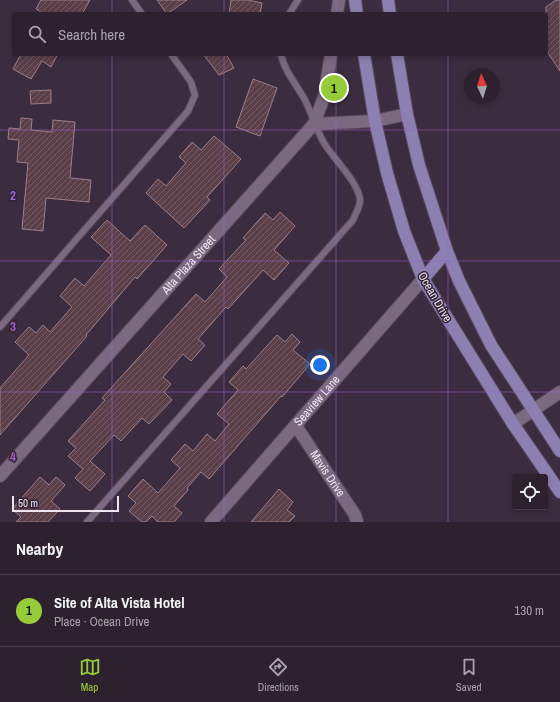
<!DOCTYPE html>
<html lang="en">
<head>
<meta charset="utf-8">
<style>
	body { margin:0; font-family:"Archivo Narrow",sans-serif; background:#392e3b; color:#f1f3f6 }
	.controls { position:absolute; right:12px; bottom:12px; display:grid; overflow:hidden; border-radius:4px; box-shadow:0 2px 6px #0003 }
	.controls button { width:36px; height:36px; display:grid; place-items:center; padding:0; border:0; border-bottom:1px solid #483e4b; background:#2d212f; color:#f1f3f6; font:20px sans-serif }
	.compass { position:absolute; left:464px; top:68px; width:36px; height:36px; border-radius:50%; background:#2d212f; box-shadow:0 2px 6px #0003; rotate:356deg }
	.scale { position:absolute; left:12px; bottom:10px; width:107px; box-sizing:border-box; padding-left:4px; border:2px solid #efe5f1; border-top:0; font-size:11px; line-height:14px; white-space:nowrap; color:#efe5f1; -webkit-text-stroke:3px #322234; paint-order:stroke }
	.you { position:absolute; left:320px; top:365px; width:14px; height:14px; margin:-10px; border:3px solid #fff; border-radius:50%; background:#1a73e8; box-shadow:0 0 0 6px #1a73e833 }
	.badge { display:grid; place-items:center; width:26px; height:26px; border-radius:50%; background:#96cc39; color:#111; font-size:13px; font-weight:700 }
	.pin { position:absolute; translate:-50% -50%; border:2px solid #fff; box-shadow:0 1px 4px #0006 }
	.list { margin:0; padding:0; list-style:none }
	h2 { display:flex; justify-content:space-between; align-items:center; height:52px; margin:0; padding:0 16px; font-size:17px }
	h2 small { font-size:13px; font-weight:400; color:#a7a3aa }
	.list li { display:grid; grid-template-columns:26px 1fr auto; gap:12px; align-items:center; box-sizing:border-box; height:72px; padding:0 16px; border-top:1px solid #483e4b }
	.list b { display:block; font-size:15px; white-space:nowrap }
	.list p { margin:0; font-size:13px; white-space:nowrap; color:#a7a3aa }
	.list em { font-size:13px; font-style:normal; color:#a7a3aa }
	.icon { flex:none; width:22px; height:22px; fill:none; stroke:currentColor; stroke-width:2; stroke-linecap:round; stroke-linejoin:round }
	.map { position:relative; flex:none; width:560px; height:522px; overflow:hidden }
	.search { position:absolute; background:#2d212f; box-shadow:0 2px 6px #0003; left:12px; right:12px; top:12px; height:44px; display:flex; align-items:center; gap:10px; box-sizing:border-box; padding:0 14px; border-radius:4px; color:#a7a3aa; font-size:15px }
	.sheet { height:124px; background:#2d212f }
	nav { display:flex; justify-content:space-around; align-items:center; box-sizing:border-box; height:56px; border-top:1px solid #483e4b; background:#2d212f; font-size:11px; color:#a7a3aa }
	nav a { display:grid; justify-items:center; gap:2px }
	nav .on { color:#96cc39 }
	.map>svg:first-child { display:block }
	.building { fill:url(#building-hatch); stroke:#9c7e89 }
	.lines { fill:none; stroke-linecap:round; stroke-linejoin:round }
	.lane-casing { stroke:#584a5a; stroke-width:8 }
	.street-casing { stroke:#584a5a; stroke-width:14 }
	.primary-casing { stroke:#584a5a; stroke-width:14 }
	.lane { stroke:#7b697f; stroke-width:6 }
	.street { stroke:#7b697f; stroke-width:12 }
	.primary { stroke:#8b80b1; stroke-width:12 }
	.grid { fill:none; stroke:#9e64ce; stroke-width:1; stroke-opacity:0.55 }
	.labels { text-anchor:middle; stroke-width:3; stroke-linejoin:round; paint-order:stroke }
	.street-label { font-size:12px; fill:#efe5f1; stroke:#322234 }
	.grid-label { font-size:13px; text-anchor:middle; font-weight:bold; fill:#9e64ce; stroke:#322234; stroke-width:3; stroke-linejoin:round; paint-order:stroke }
</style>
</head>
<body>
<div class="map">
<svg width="560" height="522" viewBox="0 0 560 522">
	<defs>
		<pattern id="building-hatch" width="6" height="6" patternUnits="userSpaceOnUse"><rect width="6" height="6" fill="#5a3f49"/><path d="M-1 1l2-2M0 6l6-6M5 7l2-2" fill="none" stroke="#725b64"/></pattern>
	</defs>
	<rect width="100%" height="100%" fill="#3c2c3f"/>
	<path class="building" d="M41,0H90L82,14H44L36,9Z
		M157,0H187L167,14Z
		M231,0H248L262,3L260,14H229Z
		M556,0H560V71L546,50V7Z
		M21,54H58L51,67L42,61L31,79L13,69Z
		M203,54H226L234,68L219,75Z
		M253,79L277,88L260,136L236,127Z
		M51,90V103L31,104L30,91Z
		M21,118L32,119L31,130L52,132L53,120L75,122L70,178L91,180L89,202L46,198L43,231L22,229L28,163L17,162L19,140L8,139L9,128L20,129Z
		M214,136L241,159L207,197L210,200L184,228L146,193L158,179L166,186L186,163L179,157L192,142L201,150Z
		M280,212L295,226L274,250L289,263L274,280L263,270L228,309L226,307L198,339L205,345L191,361L183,354L163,377L171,384L164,392L172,400L149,424L142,418L121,441L114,435L90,461L105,474L90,491L75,478L83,469L68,456L76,448L68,441L105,400L102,398L196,294L205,302L227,277L219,269L246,240L243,238L265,213L273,220Z
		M107,220L130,241L145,225L167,245L137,279L135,277L86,335L87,336L0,435V388L29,355L15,342L29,327L36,333L43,325L50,332L72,307L60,296L75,278L84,286L111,255L91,237Z
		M292,334L300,342L293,350L310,364L282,397L281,396L209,479L201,472L187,488L188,490L174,506L182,513L174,522H158L152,516L146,522H142L129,511L136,503L128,496L143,479L158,493L180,468L171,460L185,444L193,451L207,434L215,441L229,424L217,414L238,390L229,382L243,366L246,369L277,335L285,342Z
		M40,477L49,485L56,477L65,485L51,501L60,509L48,522H16L21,517L12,509Z
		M279,489L293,502L287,510L295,516L289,522H251Z"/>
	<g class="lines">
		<defs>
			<path id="lane" d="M132,0L142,14
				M289,14L298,0
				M0,327L188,111L195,95L191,82L171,54
				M87,522L353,220C355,214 361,206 360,199C358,182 333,158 324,143C316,129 312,114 305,100C297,85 284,71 281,54"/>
			<g id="street">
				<path d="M337,14L339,0"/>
				<path d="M314,124L324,97L331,54"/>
				<path d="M513,424L560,392"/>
				<path id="s1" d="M296,426L355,515L357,522"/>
				<path id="s2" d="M0,476L314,124L375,121L407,114"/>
				<path id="s3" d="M211,522L423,279"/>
			</g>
			<path id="primary" d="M355,0L357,14
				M388,0L390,14
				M364,54L375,121L387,173L404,231L423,279L513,424L560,492
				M397,54L407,114L419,165L447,251L459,281L491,345L560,451
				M423,279L447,251"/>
		</defs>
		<use href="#lane" class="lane-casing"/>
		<use href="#street" class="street-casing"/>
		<use href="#primary" class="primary-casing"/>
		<use href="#lane" class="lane"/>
		<use href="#street" class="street"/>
		<use href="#primary" class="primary"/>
	</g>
	<path class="grid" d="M112,0V14M224,0V14M336,0V14M448,0V14M112,54V522M224,54V522M336,54V522M448,54V522M0,130H560M0,261H560M0,392H560"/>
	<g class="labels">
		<g class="street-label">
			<text dy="4" stroke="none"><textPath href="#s2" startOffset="283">Alta Plaza Street</textPath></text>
			<text transform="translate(435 297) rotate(60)" y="4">Ocean Drive</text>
			<text dy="4" stroke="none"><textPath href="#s3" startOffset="161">Seaview Lane</textPath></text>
			<text dy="4" stroke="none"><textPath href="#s1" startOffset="57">Mavis Drive</textPath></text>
		</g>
	</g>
	<g class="grid-label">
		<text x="13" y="200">2</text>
		<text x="13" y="331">3</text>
		<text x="13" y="461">4</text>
	</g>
</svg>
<div class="controls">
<button><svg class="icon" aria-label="locate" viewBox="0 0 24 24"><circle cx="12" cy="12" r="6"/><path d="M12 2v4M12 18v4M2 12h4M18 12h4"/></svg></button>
</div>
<svg class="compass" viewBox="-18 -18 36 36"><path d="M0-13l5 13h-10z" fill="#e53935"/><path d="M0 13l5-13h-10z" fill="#a7a3aa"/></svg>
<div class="scale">50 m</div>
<div class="you"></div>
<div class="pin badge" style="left:334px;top:88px">1</div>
<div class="search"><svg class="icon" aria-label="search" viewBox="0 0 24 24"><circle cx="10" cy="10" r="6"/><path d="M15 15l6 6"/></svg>Search here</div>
</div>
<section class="sheet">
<h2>Nearby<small></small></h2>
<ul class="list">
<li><span class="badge">1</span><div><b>Site of Alta Vista Hotel</b><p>Place · Ocean Drive</p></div><em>130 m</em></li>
</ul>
</section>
<nav>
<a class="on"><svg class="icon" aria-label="map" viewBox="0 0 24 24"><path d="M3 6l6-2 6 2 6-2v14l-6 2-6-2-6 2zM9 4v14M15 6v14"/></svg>Map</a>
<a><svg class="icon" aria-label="directions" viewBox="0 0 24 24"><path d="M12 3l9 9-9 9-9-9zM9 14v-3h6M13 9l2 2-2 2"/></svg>Directions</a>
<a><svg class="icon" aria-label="saved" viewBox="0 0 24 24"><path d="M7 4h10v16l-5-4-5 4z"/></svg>Saved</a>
</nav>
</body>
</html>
